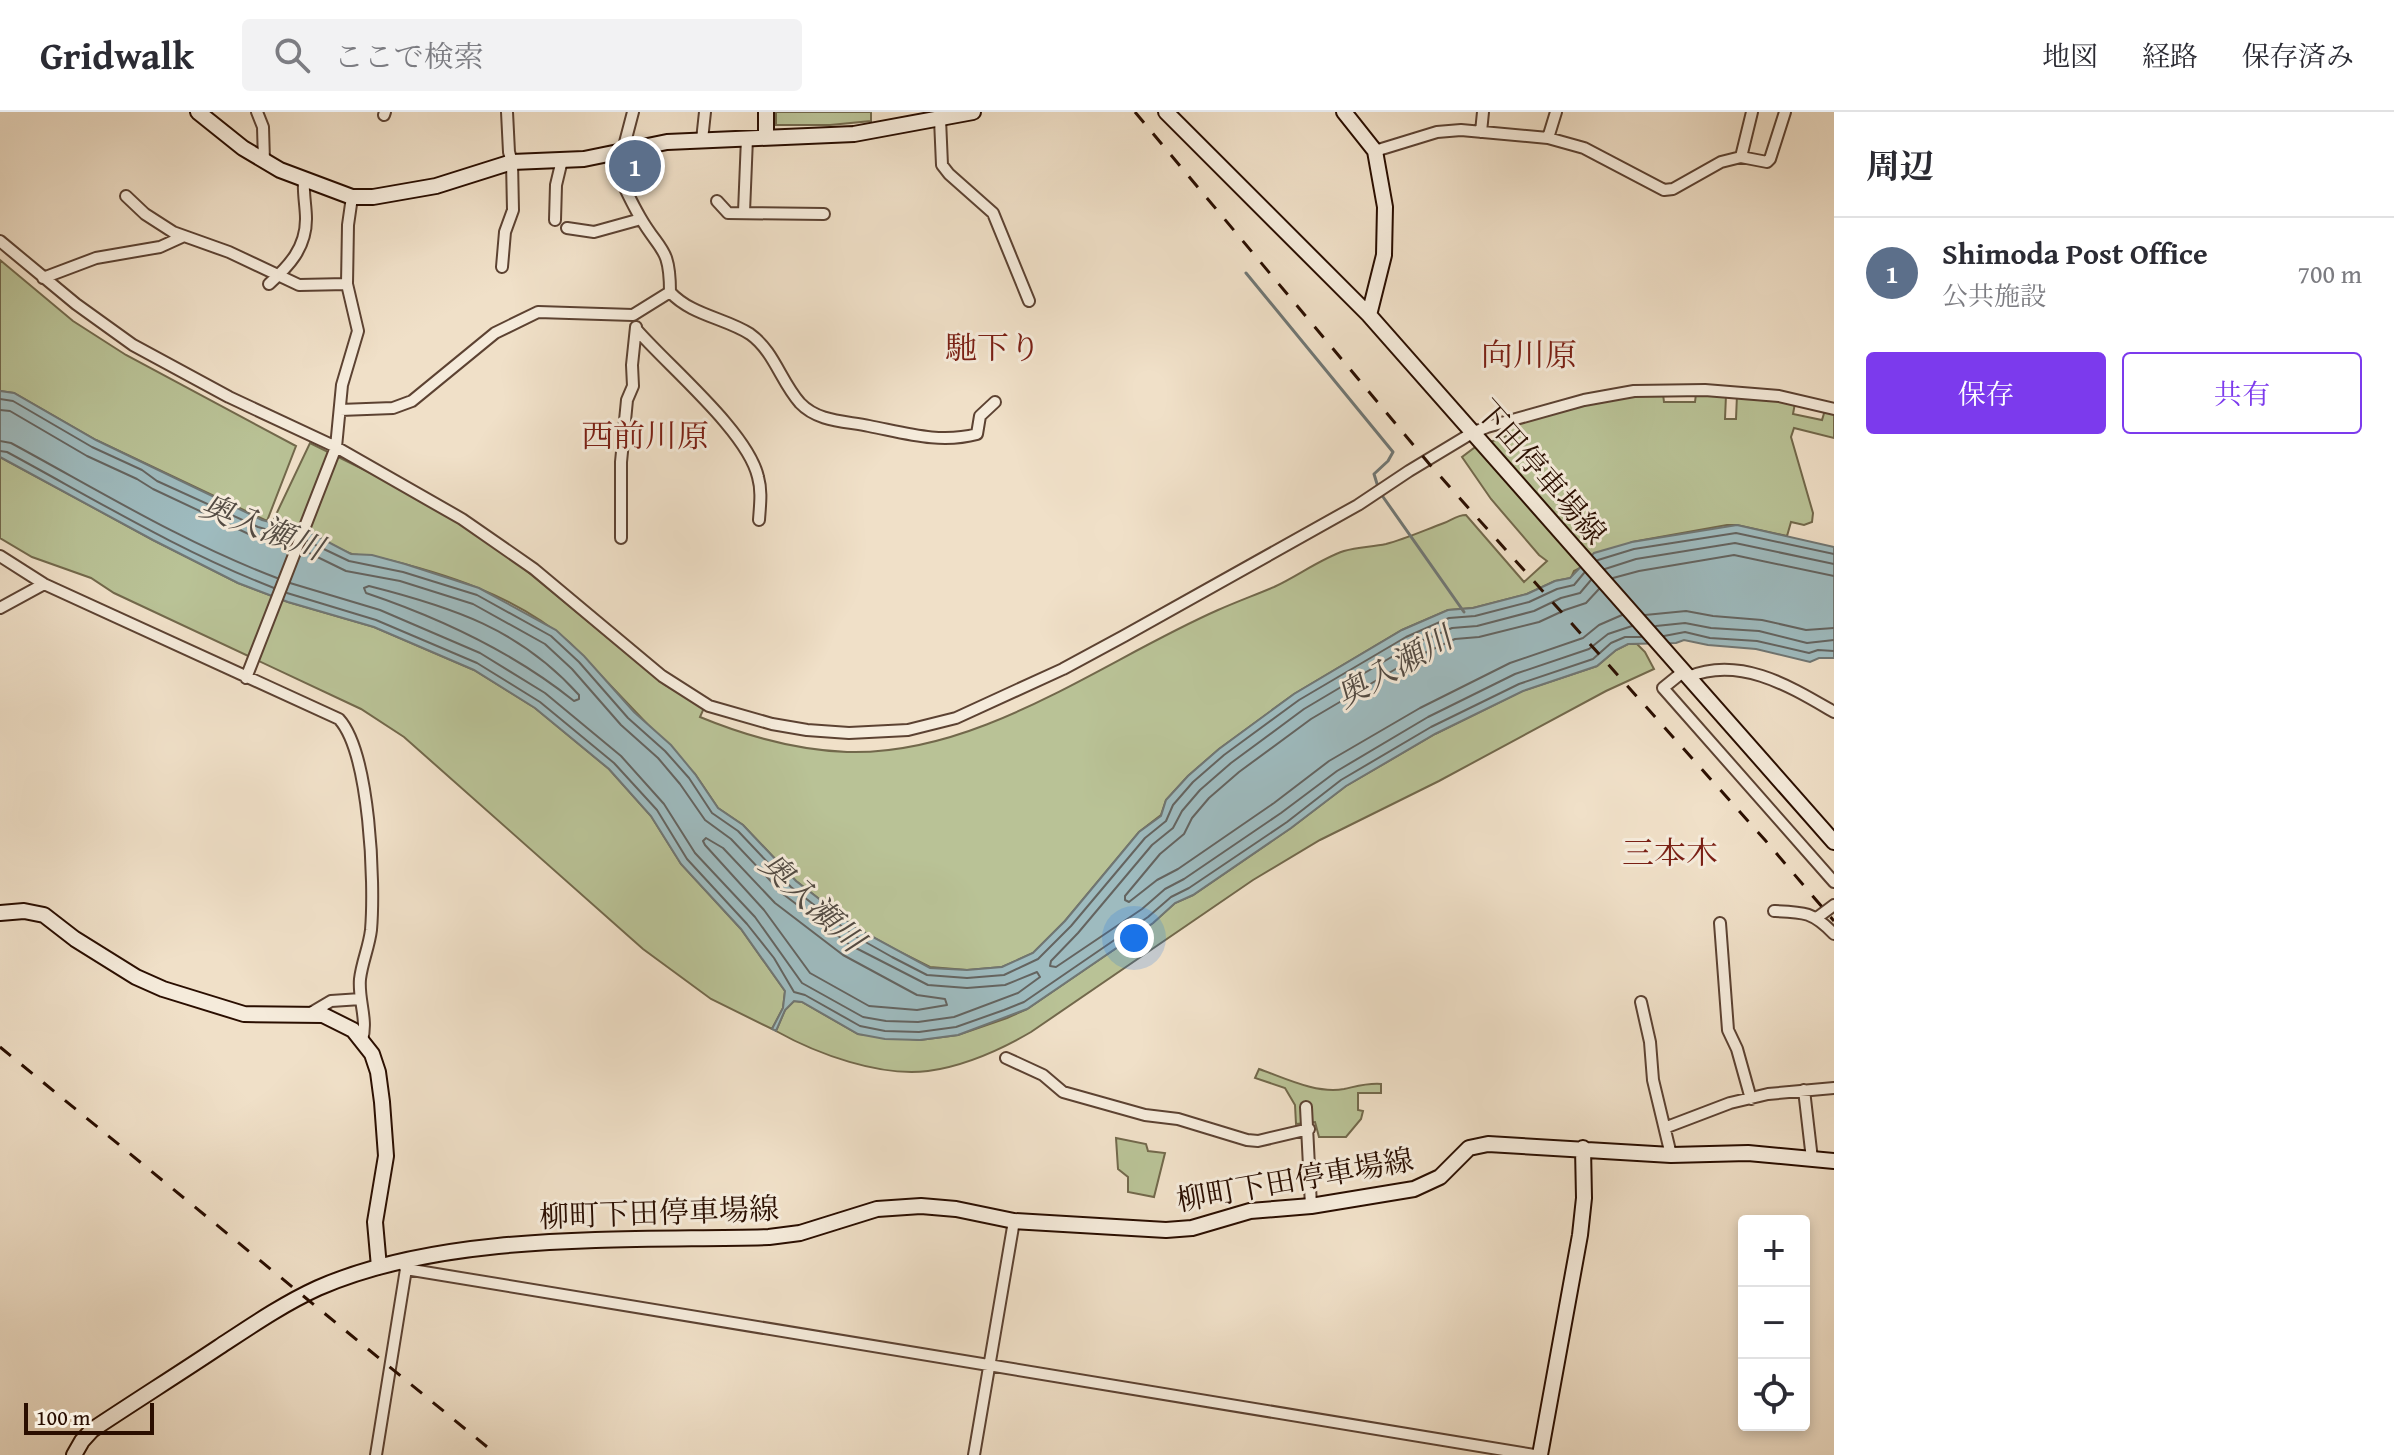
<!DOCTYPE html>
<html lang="ja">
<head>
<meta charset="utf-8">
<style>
	body { margin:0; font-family:"Gentium Book Plus","Noto Serif JP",serif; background:#f2f2f3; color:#2b2b33 }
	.controls { position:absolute; right:24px; bottom:24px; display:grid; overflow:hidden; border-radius:8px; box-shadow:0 4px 12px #0003 }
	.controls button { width:72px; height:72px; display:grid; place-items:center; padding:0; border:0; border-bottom:2px solid #e1e1e2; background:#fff; color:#2b2b33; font:40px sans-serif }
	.scale { position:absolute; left:24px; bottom:20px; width:130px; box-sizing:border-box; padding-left:8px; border:4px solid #2a0e00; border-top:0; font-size:22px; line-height:28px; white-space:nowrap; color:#2a0e00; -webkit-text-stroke:6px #f5ebdb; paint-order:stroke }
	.you { position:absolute; left:1134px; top:826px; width:28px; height:28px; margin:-20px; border:6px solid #fff; border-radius:50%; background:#1a73e8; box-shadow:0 0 0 12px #1a73e833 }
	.badge { display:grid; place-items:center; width:52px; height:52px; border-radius:50%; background:#7c3aed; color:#fff; font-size:26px; font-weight:700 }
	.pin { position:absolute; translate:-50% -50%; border:4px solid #fff; box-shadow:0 2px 8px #0006 }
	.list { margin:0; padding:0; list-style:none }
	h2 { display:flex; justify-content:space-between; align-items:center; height:104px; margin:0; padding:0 32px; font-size:34px }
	h2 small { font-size:26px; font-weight:400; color:#7c7c81 }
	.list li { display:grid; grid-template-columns:52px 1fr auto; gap:24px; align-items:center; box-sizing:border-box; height:112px; padding:0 32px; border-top:2px solid #e1e1e2 }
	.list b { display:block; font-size:30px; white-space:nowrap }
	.list p { margin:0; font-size:26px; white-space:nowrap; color:#7c7c81 }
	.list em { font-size:26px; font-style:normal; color:#7c7c81 }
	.actions { display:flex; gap:16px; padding:24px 32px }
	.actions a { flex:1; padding:18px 0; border:2px solid #7c3aed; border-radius:8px; text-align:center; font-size:28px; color:#7c3aed }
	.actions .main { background:#7c3aed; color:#fff }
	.icon { flex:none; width:44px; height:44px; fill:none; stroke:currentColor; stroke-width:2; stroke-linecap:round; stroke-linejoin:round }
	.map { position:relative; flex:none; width:1834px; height:1343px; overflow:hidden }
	header { display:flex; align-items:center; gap:48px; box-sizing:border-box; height:112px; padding:0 40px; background:#fff; border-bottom:2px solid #e1e1e2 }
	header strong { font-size:38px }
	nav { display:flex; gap:44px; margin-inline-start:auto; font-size:28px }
	.search { width:560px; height:72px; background:#f2f2f3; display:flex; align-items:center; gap:20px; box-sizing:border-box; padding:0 28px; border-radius:8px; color:#7c7c81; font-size:30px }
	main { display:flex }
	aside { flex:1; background:#fff }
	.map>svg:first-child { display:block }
	.green { fill:#b9c296; stroke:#72684b; stroke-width:2 }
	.water { fill:#9ebbbf; stroke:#707673; stroke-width:2 }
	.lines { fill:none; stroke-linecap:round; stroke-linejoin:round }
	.shore { stroke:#646460; stroke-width:2 }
	.stream { stroke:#707673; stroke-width:3 }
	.street-casing { stroke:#5c4232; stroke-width:14 }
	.secondary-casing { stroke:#2a0e00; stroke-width:18 }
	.street { stroke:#f5ebdb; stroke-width:10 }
	.secondary { stroke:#f5ebdb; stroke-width:14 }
	.rail { stroke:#2a0e00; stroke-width:3; stroke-dasharray:14 14; stroke-linecap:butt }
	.labels { text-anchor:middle; stroke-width:6; stroke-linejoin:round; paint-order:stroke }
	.street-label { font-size:30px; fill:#2a0e00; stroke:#f5ebdb }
	.neighbourhood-label { font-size:32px; fill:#7a1f14; stroke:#f5ebdb }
	.water-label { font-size:32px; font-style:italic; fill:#534b43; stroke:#f5ebdb }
</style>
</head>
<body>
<header>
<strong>Gridwalk</strong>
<div class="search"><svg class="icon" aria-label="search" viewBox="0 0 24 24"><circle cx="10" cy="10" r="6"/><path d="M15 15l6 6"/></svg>ここで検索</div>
<nav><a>地図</a><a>経路</a><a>保存済み</a></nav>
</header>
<main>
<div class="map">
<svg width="1834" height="1343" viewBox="0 0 1834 1343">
	<rect width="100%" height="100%" fill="#f0e0c8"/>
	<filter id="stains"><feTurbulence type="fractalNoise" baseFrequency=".0025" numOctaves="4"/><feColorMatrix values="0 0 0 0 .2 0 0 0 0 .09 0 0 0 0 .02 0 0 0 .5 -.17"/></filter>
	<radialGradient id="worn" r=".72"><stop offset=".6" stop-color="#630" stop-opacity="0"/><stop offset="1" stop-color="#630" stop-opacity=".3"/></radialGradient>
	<path class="green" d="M776,0H871V9L830,13H776Z
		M0,148L73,209L126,243L296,334L267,409L96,328L14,281L0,279Z
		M1663,282L1664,290H1695L1696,282L1726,283L1725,307H1736L1737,283L1795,291L1793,302L1822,308L1825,298L1834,301V326L1794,316L1791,325L1813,401L1812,410L1804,413L1791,410L1787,424L1737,413H1727L1632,430L1574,459L1571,466L1555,469L1527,482L1473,496L1448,498L1402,518L1294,582L1219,637L1188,664L1166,688L1161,703L1139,720L1065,809L1033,841L1002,855L967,858L930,855L896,838L858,817L796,769L743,713L718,696L695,662L570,531C517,484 445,461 376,445C368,443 360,444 352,442C339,438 326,428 313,423C301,417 286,415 272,411L310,331L397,374L457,410L517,451L665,573L704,596L700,605C746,624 797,638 847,640C980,644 1102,549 1218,498C1236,490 1255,483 1274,475C1298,464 1320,447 1344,439C1358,435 1372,435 1386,432C1405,427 1425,418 1444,411C1452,408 1457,403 1466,403L1524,470L1547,449L1539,443L1491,387L1462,345L1474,336L1509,323L1508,313C1560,298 1609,285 1663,282Z
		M0,345L153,428L238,471L288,490L374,515L474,558L535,596L609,657L651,704L681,752L741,817L785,879L783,896L772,917L711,887L643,837L404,625L361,597L114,481L91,466L32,445L0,426Z
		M1628,532H1637L1645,540L1654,557L1606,579L1439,669L1320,728L1253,768L1031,920C1000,938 964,954 928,959C880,965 817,942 776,919L785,898L794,889L802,890L858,922L920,928L958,923L1007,906L1027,897L1153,811L1175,791L1193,783L1291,716L1346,674L1435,622L1522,579L1597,554L1616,538Z
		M1259,957C1285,966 1316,982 1344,977C1358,974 1367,971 1381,972V981H1358V998L1363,999L1361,1007L1346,1025H1319L1315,1010L1296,1012L1295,993L1285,976L1255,966Z
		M1116,1026L1146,1032L1148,1039L1165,1041L1154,1085L1128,1080V1065L1118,1057Z"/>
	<path class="water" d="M0,279L14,281L96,328L262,408L311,421L351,442L372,443L405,452L479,476L556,518L584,544L634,600L671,633L695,662L718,696L743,713L796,769L858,817L930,856L967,858L1002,855L1033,841L1065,809L1139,720L1161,704L1166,688L1188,664L1219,637L1294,582L1402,518L1448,498L1473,496L1527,482L1555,469L1570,466L1594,441L1632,430L1737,413L1834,435V546H1819L1810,550L1756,537L1708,533L1684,528L1676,531L1628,532L1616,538L1597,554L1523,579L1435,622L1346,674L1291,716L1193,783L1175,791L1153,811L1027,897L958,923L920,928L885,927L858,922L802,890L794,889L785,898L776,919L772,917L783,896L785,879L741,817L681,752L651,704L609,657L535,596L474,558L374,515L288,490L238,471L153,428L0,345Z"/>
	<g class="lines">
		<path class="shore" d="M0,287L13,289L92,335L142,358L157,369L258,415L293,425
			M0,298L10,299L87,344L137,367L153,377L255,425L290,434
			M0,329L11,331C98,378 184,431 277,466
			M0,339L7,340C94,387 181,440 274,476
			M307,429L349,449L403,460L477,483L551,524L579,550L628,606L665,639L689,666L712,701L738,719L791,775L853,823L892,845L927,863L967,866L1004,863L1038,847L1071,814L1145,726L1166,709L1173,693L1193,670L1224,643L1299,588L1406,525L1449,506L1475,504L1529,490L1557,477L1574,473L1584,461
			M1598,448L1634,437L1736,421L1834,442
			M1605,457L1636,447L1735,431L1834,452
			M1613,466L1639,459L1734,443L1834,464
			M1591,468L1580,481L1561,486L1534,499L1477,514L1452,516L1410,534L1304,597L1231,651L1200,678L1182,699L1173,716L1152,733L1078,821L1051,849L1050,854L1056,855L1142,797L1165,777L1184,767L1281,701L1337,659L1428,605L1515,562L1589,537L1608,522L1632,514
			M290,471L380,498L480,541L545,581L621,644L664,692L695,741L755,805L802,871L863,905L886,909L918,910L954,905L1018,881L1040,865L1037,860L1005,873L967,876L928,873L850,833L783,782L731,727L705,708L680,672L658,646L621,613L572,557L545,532L473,492L400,469L346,459L303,438
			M369,474C452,495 520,517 579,583V587L574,589C513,540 440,506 366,481L364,476Z
			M1599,477L1586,491L1565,498L1539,510L1479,525L1455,527L1416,545L1311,607L1239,660L1209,686L1192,706L1184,722L1160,742L1125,784V788L1129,790L1157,768L1178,757L1274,691L1329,649L1420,596L1510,551L1583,526L1599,513L1622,503
			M287,481L376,508L477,551L540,590L614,651L657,698L687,747L747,812L774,846L794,880L805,883L860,914L885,919L919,920L956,915L1004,898L1024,890L1148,805L1171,785L1189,776L1287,710L1341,668L1431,615L1519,572L1593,547L1611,531L1625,525H1641
			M1645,503L1686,499L1713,504L1762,508L1806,518L1834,516
			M1656,514L1685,511L1711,516L1759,519L1807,531L1834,528
			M1664,524L1685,520L1710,526L1757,529L1809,541L1818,538L1834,539
			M706,726L723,736L775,791L843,843L917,883L945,887L947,893L917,898L869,894L810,861L764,798L705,733L703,729Z"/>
		<path class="stream" d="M1246,161L1393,340L1388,349L1374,362L1378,375
			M1381,382L1464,500"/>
		<defs>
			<path id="street" d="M257,0L263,15L264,49
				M384,3L385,0
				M940,7L942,53L949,62L993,101L1029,189
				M1481,20L1483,0
				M1548,26L1556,0
				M702,28L705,0
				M623,38L633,0
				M1375,39L1437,20L1461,18L1548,26L1584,36L1664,78L1673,77L1721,50L1741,45L1752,0
				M608,41C619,62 628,85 640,105C660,140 670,134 670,180C691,203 725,206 750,222C774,239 781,270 800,291C818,310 845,309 869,314C905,321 940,332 977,322L980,304L995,290
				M1741,45L1767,50L1770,47L1785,0
				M126,84L145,102L173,120L229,140L299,173L347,172
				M717,89L728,101L824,102
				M744,100L747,26
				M555,108L556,73L562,48
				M567,116L594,120L641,107
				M0,129L76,192L133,233L229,285L336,335L462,407L534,457L662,564L709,594L772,612L807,618L849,621L908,618L956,606L1063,557L1124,524L1358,393L1409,359L1472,321L1487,315L1584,288L1634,279L1705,278L1779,284L1834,297
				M502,155L505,120L513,98L512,50L509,40L507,0
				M43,166L96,146L160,135L182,125
				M269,172C289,154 306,136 306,107C306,94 303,82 304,68
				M636,217C668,254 748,320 758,365C762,379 760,393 759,408
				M340,298L393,296L412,289L495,221L538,200L633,203L670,180
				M621,426V350L627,288L633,274L632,253L636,215
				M0,444L44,472L339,607C370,641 375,771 371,818C369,835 362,850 360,867C358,888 368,907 362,928
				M0,496L44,472
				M1684,559L1663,576L1834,770
				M1688,565C1740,543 1791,575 1834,600
				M246,566L336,335L342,273L358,219L347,172L348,113L352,85
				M1774,799C1804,800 1813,800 1834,822
				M1818,805L1834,793
				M1720,811L1728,918L1737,937L1751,987
				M1641,890L1650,930L1653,968L1671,1043
				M309,902L331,889L361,887
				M1006,946L1043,963L1063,980L1145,1003L1178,1007L1247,1028L1258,1029L1309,1017
				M1804,978L1812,1047
				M1306,995L1311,1094
				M1667,1015L1730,991L1768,982L1834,976
				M402,1150L406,1157L1534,1343
				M376,1343L406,1157
				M974,1343L1014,1109"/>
			<path id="secondary" d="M198,0L243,36L280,58L352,85H373L436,74L512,50L584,47L667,30L854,22L973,0
				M1166,0L1369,203L1834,730
				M1344,0L1375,39L1385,95L1384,143L1369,203
				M766,25V0
				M0,801L24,799L44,803L75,827L136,865L163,877L244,902L323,903L353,918L372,942L378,960L382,990L386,1044L375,1110L379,1155
				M74,1343L82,1329L92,1318C134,1290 177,1263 219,1235C251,1214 283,1192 318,1176C448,1119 628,1129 769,1125L800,1121L877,1097L921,1094L956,1097L1014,1109L1166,1118L1192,1116L1250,1099L1311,1094L1414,1077L1440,1065L1469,1036L1488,1032L1671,1043L1748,1041L1834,1049
				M1540,1343L1580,1123L1584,1086L1583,1036"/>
		</defs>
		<use href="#street" class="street-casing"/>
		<use href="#secondary" class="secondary-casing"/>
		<use href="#street" class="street"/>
		<use href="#secondary" class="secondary"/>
		<path class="rail" d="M1135,0L1431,354L1765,728L1834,809
			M0,935L497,1343"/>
	</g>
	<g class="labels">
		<g class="street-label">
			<text transform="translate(1541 360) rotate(49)" y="10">下田停車場線</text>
			<text transform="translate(1295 1068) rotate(-10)" y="10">柳町下田停車場線</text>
			<text transform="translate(659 1101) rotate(-2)" y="10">柳町下田停車場線</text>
		</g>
		<g class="neighbourhood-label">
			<text x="993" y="247">馳下り</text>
			<text x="1529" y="254">向川原</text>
			<text x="645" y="335">西前川原</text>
			<text x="1670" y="752">三本木</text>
		</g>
		<g class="water-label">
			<text transform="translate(262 415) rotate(21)" y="11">奥入瀬川</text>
			<text transform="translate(1394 555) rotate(-30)" y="11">奥入瀬川</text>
			<text transform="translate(812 790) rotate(43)" y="11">奥入瀬川</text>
		</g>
	</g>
	<rect width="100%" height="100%" filter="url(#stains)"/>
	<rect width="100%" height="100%" fill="url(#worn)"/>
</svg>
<div class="controls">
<button>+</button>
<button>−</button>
<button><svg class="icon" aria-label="locate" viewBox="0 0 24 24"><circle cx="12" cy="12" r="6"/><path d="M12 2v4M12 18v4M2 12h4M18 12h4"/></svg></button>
</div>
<div class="scale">100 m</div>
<div class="you"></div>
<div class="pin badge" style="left:635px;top:54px;background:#5c6f8a">1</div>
</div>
<aside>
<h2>周辺<small></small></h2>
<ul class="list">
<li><span class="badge" style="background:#5c6f8a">1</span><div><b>Shimoda Post Office</b><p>公共施設</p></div><em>700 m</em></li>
</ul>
<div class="actions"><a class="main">保存</a><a>共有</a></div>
</aside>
</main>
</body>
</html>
